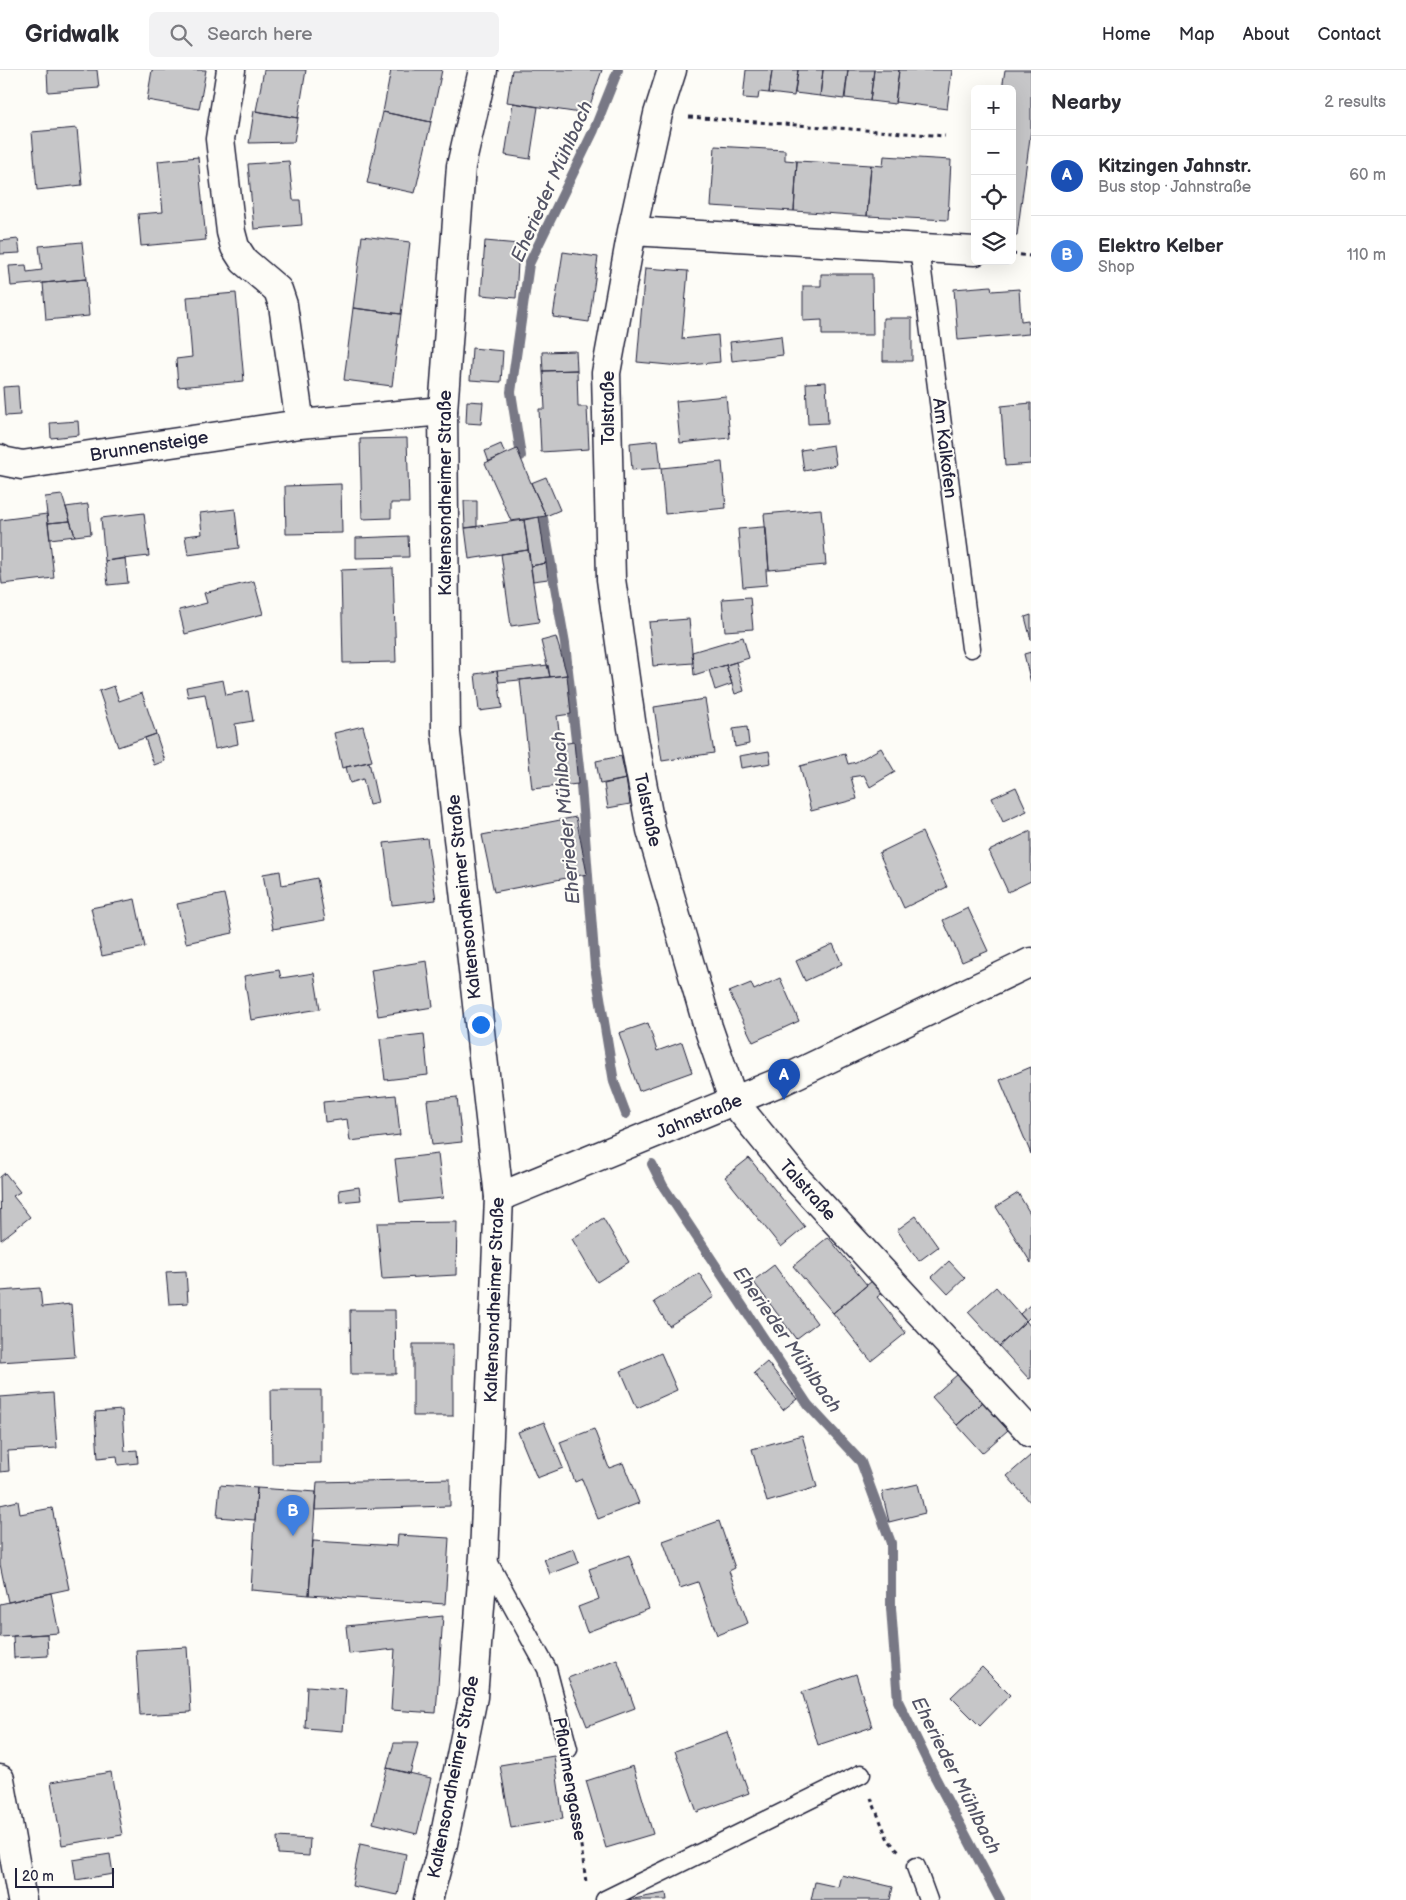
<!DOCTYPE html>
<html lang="en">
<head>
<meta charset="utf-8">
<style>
	body { margin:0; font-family:"Balsamiq Sans",sans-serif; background:#f2f2f3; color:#2b2b33 }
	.controls { position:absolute; right:15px; top:15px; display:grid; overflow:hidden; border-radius:8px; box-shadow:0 5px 20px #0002 }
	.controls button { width:45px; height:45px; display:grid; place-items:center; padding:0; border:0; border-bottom:1px solid #e1e1e2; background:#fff; color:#2b2b33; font:25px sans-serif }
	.scale { position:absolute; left:15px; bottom:12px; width:99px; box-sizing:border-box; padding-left:5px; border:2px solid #22223b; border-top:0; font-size:14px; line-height:18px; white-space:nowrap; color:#22223b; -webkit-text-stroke:4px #fdfcf7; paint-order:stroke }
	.you { position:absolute; left:480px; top:954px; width:18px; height:18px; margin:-12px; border:4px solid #fff; border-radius:50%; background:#1a73e8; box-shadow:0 0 0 8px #1a73e833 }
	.badge { display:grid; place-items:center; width:32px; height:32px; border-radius:50%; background:#1a73e8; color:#fff; font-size:16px; font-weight:700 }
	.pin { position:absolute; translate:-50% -41px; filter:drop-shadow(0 1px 2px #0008) }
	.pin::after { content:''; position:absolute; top:26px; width:18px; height:15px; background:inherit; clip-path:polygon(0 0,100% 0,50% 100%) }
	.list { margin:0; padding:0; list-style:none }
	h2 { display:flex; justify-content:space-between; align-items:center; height:65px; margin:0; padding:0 20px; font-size:21px }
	h2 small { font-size:16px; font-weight:400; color:#7c7c81 }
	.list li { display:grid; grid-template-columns:32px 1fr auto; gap:15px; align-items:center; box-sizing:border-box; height:80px; padding:0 20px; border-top:1px solid #e1e1e2 }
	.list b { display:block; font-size:19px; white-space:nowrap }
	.list p { margin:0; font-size:16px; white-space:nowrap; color:#7c7c81 }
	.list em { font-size:16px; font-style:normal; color:#7c7c81 }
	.icon { flex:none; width:28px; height:28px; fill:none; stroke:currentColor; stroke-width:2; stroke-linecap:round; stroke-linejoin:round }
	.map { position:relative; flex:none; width:1031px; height:1830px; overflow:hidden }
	header { display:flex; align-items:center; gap:30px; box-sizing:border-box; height:70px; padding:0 25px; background:#fff; border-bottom:1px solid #e1e1e2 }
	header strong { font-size:24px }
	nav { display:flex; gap:28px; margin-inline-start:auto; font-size:18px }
	.search { width:350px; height:45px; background:#f2f2f3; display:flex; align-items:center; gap:12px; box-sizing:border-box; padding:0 18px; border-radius:8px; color:#7c7c81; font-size:19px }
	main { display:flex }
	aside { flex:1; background:#fff }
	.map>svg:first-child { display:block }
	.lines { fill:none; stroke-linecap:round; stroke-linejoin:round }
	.stream { stroke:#787885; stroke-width:10 }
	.building { fill:#c6c6c8; stroke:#22223b }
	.service-casing { stroke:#22223b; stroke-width:21 }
	.minor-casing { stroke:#22223b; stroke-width:31 }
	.secondary-casing { stroke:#22223b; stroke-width:31 }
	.path { stroke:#22223b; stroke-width:3; stroke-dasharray:4 4; stroke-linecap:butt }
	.service { stroke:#fdfcf7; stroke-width:18 }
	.minor { stroke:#fdfcf7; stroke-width:28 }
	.secondary { stroke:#fdfcf7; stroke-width:28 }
	.labels { text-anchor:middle; stroke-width:4; stroke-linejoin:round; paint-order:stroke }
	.street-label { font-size:18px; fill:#22223b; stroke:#fdfcf7 }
	.water-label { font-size:19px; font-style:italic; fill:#545466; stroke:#fdfcf7 }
</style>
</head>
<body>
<header>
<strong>Gridwalk</strong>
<div class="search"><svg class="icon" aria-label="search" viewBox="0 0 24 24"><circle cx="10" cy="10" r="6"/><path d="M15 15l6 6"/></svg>Search here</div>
<nav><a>Home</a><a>Map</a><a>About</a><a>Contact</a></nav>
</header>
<main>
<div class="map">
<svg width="1031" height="1830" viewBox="0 0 1031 1830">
	<rect width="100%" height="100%" fill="#fdfcf7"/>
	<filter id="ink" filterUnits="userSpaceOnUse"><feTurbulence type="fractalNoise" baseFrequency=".02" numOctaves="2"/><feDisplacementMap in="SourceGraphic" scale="10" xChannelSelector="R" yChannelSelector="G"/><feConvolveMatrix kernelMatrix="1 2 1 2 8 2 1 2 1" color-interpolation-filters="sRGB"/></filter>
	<g filter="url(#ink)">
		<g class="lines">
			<path class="stream" d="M521,386L511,322L529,194L594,60L618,0
				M543,448L565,574L581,715L595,897L614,1012L626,1044
				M652,1094L663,1116L808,1335L861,1392L891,1473V1538L898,1631L935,1707L1000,1830"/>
		</g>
		<path class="building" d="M47,0H97L99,18L48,22Z
			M152,0H206L199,39L147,30Z
			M264,0H306L298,48L256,41Z
			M391,0H442L431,52L383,42Z
			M512,0H602L587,44L507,32Z
			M746,0H772L769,23L759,22L758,29L743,28Z
			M772,0H798L794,26L769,23Z
			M798,0H823L820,26L795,23Z
			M823,0H848L844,29L820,26Z
			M848,0H874L870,31L845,28Z
			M874,0H899L895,34L870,31Z
			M899,0H952L947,39L895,32Z
			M1005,0H1031V60L1017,165H1012V19H1002Z
			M513,33L538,37L530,89L505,85Z
			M254,41L298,48L294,72L249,73Z
			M383,42L431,52L415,123L367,113Z
			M77,58L82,115L37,120L32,62Z
			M715,76L785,80V90L797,91L794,141L711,136Z
			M884,86L951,90L948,150L867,146L871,95L883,96Z
			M198,87L206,170L141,176L138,144L163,142L158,91Z
			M289,91L293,130H300L302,155L254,159L248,94Z
			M797,91L871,95L867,146L794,141Z
			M362,166L410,172L401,244L353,238Z
			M18,169L20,183L0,184V171Z
			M485,171L519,174L516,228L481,225Z
			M82,172L86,209L11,216L9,196L26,195L27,202L42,200L39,176Z
			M563,182L598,187L589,252L553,247Z
			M645,198L688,201L682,269L718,265L720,292L680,296L637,292Z
			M821,204H872L873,265H822V250L803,251V216H821Z
			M86,209L89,246L46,250L43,213Z
			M991,216L992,221L1019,219L1021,251L1028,250L1029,264L958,270L954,219Z
			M236,223L244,311L178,317L176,289L192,287L187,227Z
			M353,238L401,244L392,316L344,310Z
			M883,248H912V291H883Z
			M781,266L783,285L732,291L730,272Z
			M472,278L503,281L501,312L470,310Z
			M576,281L577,300L543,301L542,282Z
			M577,300L578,337H587L589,379L541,382L539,339H545L543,301Z
			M826,312L828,353L808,354L806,313Z
			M18,316L20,345L5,346L3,317Z
			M726,326L730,368L680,373L676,331Z
			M467,331L483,332L481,354L466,353Z
			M1031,333V394L1005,396L1001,336Z
			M78,351L79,365L51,368L50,353Z
			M407,368L409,433H391V448L362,449L360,369Z
			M658,370L661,398L632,400L630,373Z
			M501,374L505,384L489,392L485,381Z
			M833,375L836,395L804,401L801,380Z
			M517,379L531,413L546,446L511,451L485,393Z
			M722,392L726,438L665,444L661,398Z
			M546,407L560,440L546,446L531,413Z
			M341,414L342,463L286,464L285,416Z
			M62,425L70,451L48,453L45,427Z
			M464,431H477V457L465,458Z
			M88,434L91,464L75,466L66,437Z
			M235,439L239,478L188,485L185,466L202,464L200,443Z
			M821,439L826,495L769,500L764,444Z
			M144,443L149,486L105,491L101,448Z
			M47,444L54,508L2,514L0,497V450Z
			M539,447L546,493L531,496L524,450Z
			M524,450L528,480L469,489L465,458Z
			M70,451L75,466L50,469L48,453Z
			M762,457H766L769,500H766L767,515L743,517L738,459Z
			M408,466L409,487L356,488V468Z
			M528,480L539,552L511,556L501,484Z
			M125,488L128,513L108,515L105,491Z
			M546,493L548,509L533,511L531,496Z
			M393,498L396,592L343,593L341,500Z
			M254,511L263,544L185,564L179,540L207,533L204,523Z
			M750,527L753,559L725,561L722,529Z
			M1031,545V570L1025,547Z
			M689,549L693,593L653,596L649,552Z
			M556,567L567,605L550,607L541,571Z
			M743,567L749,588L694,605L692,582Z
			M1031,582V613L1024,584Z
			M736,592L744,621L735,624L726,595Z
			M548,595L550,607L499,612L497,601Z
			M726,595L732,614L715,620L709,600Z
			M497,601L502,638L479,641L475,604Z
			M567,605L571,644L557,646L561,674L574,672L578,714L532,719L520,610Z
			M223,610L226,625L248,621L253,651L235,654L238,674L215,679L205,624L188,627L186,617Z
			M114,616L119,631L142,623L156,664L118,677L99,621Z
			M705,629L714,683L662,691L654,637Z
			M363,656L372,691L342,698L334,663Z
			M747,657L749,674L735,677L733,659Z
			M156,664L165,691L154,695L145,668Z
			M881,678L895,702L870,717L864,705L851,707L857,729L811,741L800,696L845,684L848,694L856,692Z
			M769,681L771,693L741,698L739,686Z
			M621,686L626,709L600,714L596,691Z
			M369,692L378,733L369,735L363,709L350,713L346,697Z
			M626,709L630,734L608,738L604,714Z
			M1016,717L1027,741L1003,752L992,728Z
			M576,747L587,804L494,822L482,765Z
			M1031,761V811L1008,822L989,781Z
			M922,762L947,817L904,838L879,783Z
			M427,768L436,830L392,835L384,773Z
			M280,801L282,815L317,808L325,850L273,859L263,804Z
			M224,824L233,863L186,873L177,834Z
			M135,829L145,877L102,886L91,838Z
			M968,838L988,881L962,892L943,850Z
			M833,874L842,894L805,911L796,891Z
			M427,891L433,937L378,946L371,900Z
			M279,900L281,908L314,903L320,939L251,950L244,906Z
			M780,908L799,951L753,972L729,922L751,913L754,920Z
			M648,953L657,981L682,972L692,1002L639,1021L619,963Z
			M424,964L428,1005L385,1010L380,969Z
			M1031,997V1084L1000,1010Z
			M396,1025L400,1065L350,1071L347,1049L325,1052L323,1032Z
			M457,1027L462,1072L432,1075L427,1030Z
			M438,1084L443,1128L400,1132L395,1089Z
			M749,1088L805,1157L781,1177L725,1107Z
			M5,1103L20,1122L13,1126L30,1147L1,1170L0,1107Z
			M359,1117L361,1130L340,1132L339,1120Z
			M1018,1123L1031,1145V1193L996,1137Z
			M916,1146L938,1177L919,1191L897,1160Z
			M603,1148L629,1192L597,1212L572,1169Z
			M457,1152L456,1205L382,1209L377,1153Z
			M828,1167L867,1215L833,1243L793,1196Z
			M949,1191L965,1208L948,1224L932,1207Z
			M774,1195L817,1253L796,1269L753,1211Z
			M186,1201L188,1233L169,1234L166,1202Z
			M699,1203L714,1227L669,1256L654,1232Z
			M872,1211L883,1223L877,1227L906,1263L871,1291L833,1243Z
			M996,1217L1026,1251L999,1276L968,1242Z
			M40,1218L42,1237L71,1234L75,1287L0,1292V1221Z
			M1031,1234V1246L1026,1251L1020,1244Z
			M350,1240H395L396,1304H351Z
			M1026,1251L1031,1257V1308L1029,1309L999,1276Z
			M413,1274H453V1346H413Z
			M661,1283L677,1320L637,1338L621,1301Z
			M767,1292L797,1329L783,1340L754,1303Z
			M958,1304L983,1332L957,1355L932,1327Z
			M271,1320H321V1393L272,1394Z
			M53,1323L57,1378L8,1381L9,1401L0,1402V1327Z
			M983,1332L1008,1360L982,1383L957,1355Z
			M122,1340L125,1381L137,1380L138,1393L118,1395L117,1386L98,1388L95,1342Z
			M544,1352L563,1398L537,1408L518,1362Z
			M594,1359L609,1398L623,1393L639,1433L598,1449L582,1409L575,1412L560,1372Z
			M802,1365L817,1417L767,1432L752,1379Z
			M1031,1385V1433L1007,1406Z
			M450,1409V1436L315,1440L317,1412Z
			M918,1414L925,1443L889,1452L882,1422Z
			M220,1415L257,1418L255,1450L217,1447Z
			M257,1418L316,1422L309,1525L251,1520Z
			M18,1431L20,1444L52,1438L69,1519L8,1532L0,1494V1435Z
			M719,1451L735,1498L729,1501L748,1553L717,1565L698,1512L680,1518L663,1471Z
			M398,1465L449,1468L445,1534L309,1525L313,1471L397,1476Z
			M574,1479L579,1493L550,1504L544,1489Z
			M629,1485L649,1539L587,1562L578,1537L599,1529L589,1499Z
			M51,1523L59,1563L0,1567V1534Z
			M443,1546L436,1643L391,1640L395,1579L349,1584L346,1556Z
			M47,1564L48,1586L14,1588L13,1566Z
			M187,1577L191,1642L140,1645L136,1580Z
			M617,1589L635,1638L587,1656L568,1608Z
			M982,1597L1010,1625L980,1656L951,1627Z
			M856,1604L872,1657L818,1675L802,1622Z
			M307,1616L346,1619L343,1661L305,1658Z
			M727,1662L749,1723L697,1742L675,1681Z
			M394,1673H418L410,1704L387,1698Z
			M554,1686L563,1749L511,1758L500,1695Z
			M633,1696L653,1764L606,1778L586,1711Z
			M387,1698L431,1708L417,1764L373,1753Z
			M111,1702L122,1765L62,1775L51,1712Z
			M277,1767L310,1769L309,1786L278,1784Z
			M360,1774L406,1784L398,1825L352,1816Z
			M110,1784L113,1804L76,1810L73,1790Z
			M841,1805L893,1817L890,1830H811L815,1812L838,1817Z
			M666,1823L667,1830H628Z"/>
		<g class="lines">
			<defs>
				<path id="service" d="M919,178L971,578
					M485,1486L547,1599L568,1679
					M916,1797L928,1830
					M605,1830L861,1704"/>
				<path id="minor" d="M231,0L220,69L231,162L235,177L244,191L278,220L283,235L300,354
					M672,0L658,44L632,161L606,303L611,509L632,658L651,760L708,957L734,1032L795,1107L1031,1363
					M632,161L975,181
					M0,389L2,391L22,395L300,354L443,341
					M499,1127L782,1011L1031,892
					M0,1709L22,1830"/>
				<path id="secondary" d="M428,1830L443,1774L473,1627L484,1485L499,1127L446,663L443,341L461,96L483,0"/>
			</defs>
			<use href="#service" class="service-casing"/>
			<use href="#minor" class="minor-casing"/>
			<use href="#secondary" class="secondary-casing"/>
			<path class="path" d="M689,47L945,66
				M1012,184L1031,186
				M571,1704L586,1812
				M871,1728L888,1770L899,1781"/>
			<use href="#service" class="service"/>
			<use href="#minor" class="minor"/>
			<use href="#secondary" class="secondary"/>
		</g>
	</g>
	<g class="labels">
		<g class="street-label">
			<text transform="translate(608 338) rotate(-90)" y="6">Talstraße</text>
			<text transform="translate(149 376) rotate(-9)" y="6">Brunnensteige</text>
			<text transform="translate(945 378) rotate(83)" y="6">Am Kalkofen</text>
			<text transform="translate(445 423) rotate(-90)" y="6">Kaltensondheimer Straße</text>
			<text transform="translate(648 740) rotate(78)" y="6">Talstraße</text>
			<text transform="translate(464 827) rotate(-96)" y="6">Kaltensondheimer Straße</text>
			<text transform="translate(699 1046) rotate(-22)" y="6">Jahnstraße</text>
			<text transform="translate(808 1120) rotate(48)" y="6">Talstraße</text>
			<text transform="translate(494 1230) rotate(-88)" y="6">Kaltensondheimer Straße</text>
			<text transform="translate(453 1707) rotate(-79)" y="6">Kaltensondheimer Straße</text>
			<text transform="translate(570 1709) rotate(80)" y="6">Pflaumengasse</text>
		</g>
		<g class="water-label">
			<text transform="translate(551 111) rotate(-66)" y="7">Eherieder Mühlbach</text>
			<text transform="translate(565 748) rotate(-95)" y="7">Eherieder Mühlbach</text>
			<text transform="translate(788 1269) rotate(55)" y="7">Eherieder Mühlbach</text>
			<text transform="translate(957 1705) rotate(63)" y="7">Eherieder Mühlbach</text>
		</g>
	</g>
</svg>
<div class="controls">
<button>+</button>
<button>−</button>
<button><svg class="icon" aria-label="locate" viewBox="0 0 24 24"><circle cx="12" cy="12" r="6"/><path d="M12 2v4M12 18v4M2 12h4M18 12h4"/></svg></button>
<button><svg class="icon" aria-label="layers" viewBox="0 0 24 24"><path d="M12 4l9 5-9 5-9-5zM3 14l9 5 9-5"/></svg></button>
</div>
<div class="scale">20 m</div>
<div class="you"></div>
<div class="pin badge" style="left:784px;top:1030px;background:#1a4fb4">A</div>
<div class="pin badge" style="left:293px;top:1466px;background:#3f7fe0">B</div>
</div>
<aside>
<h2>Nearby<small>2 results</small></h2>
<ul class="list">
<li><span class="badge" style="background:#1a4fb4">A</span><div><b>Kitzingen Jahnstr.</b><p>Bus stop · Jahnstraße</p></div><em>60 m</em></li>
<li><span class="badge" style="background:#3f7fe0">B</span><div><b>Elektro Kelber</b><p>Shop</p></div><em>110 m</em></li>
</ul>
</aside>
</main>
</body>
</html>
